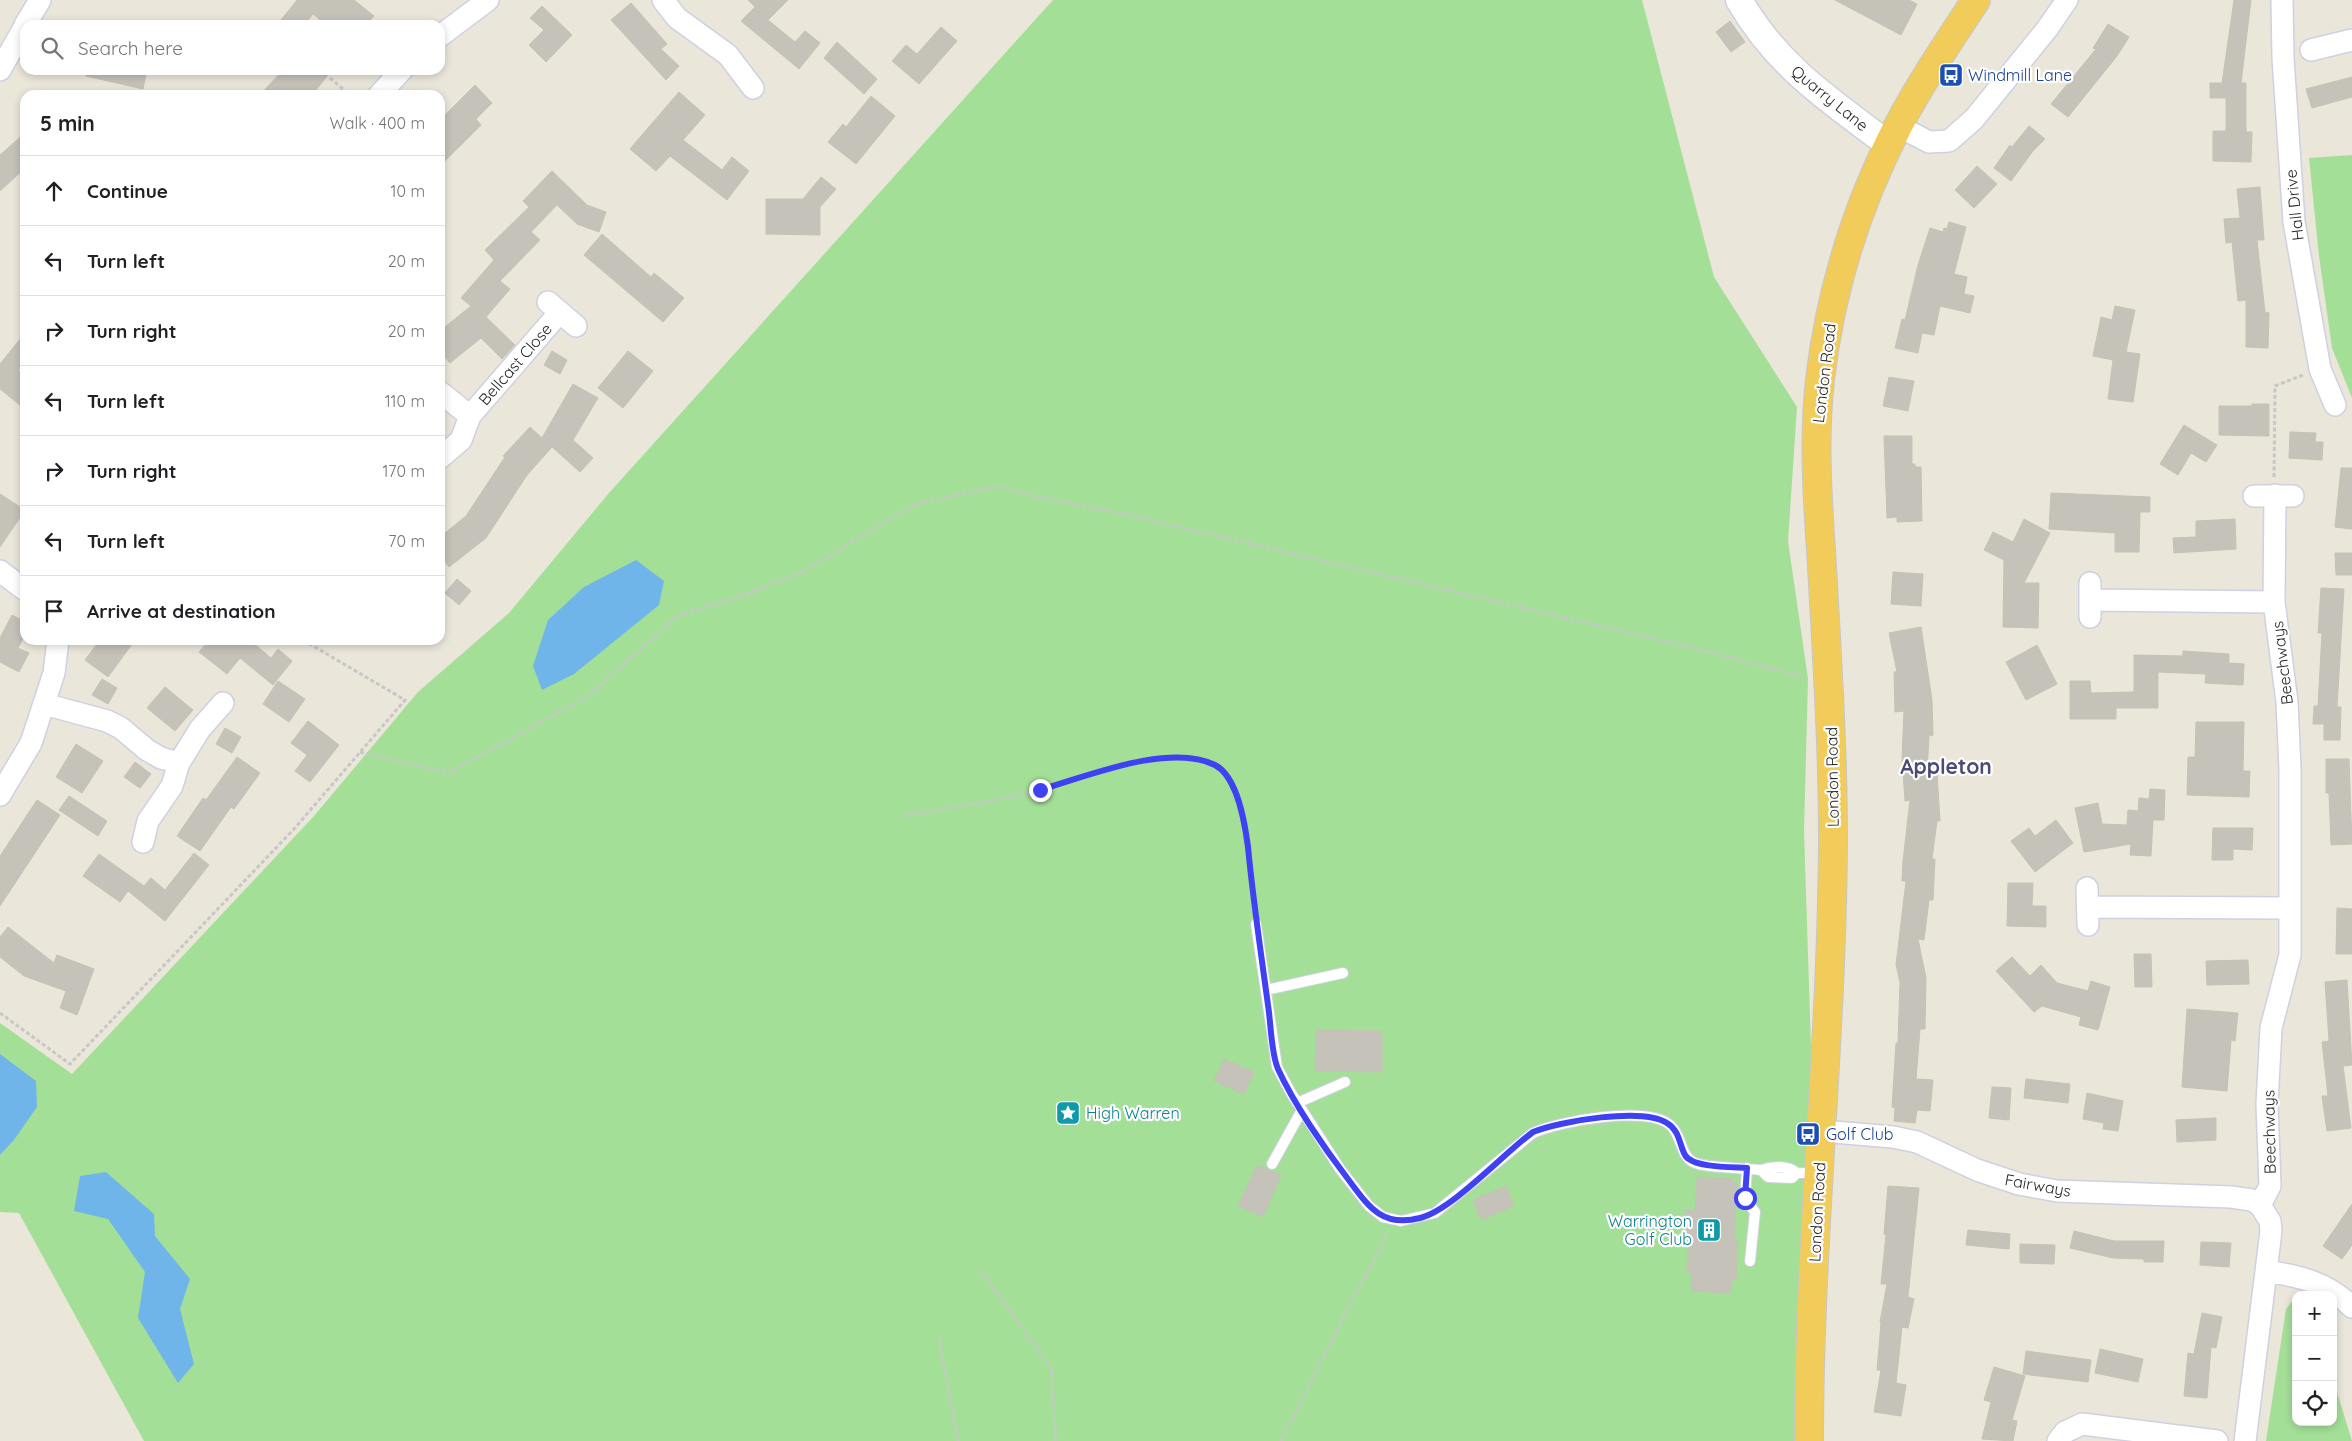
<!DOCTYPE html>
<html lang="en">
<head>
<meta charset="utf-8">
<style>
	body { margin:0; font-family:Quicksand,sans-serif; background:#f6f6f6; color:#202124 }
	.controls { position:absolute; right:15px; bottom:15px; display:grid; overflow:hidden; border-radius:10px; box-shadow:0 2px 8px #0003 }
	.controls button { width:45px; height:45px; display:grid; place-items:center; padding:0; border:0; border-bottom:1px solid #e0e0e0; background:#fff; color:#202124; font:25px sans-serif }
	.stop { position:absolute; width:15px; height:15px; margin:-11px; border:4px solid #3e42f3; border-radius:50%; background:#fff }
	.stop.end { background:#3e42f3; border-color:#fff; box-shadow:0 1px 5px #0008 }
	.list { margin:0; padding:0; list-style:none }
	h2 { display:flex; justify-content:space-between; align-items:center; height:65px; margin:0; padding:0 20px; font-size:21px }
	h2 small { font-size:16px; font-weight:400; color:#757577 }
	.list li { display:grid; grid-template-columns:32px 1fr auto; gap:15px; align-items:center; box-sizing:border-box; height:70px; padding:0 20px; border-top:1px solid #e0e0e0 }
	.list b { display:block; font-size:19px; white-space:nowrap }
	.list em { font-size:16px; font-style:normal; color:#757577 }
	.icon { flex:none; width:28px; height:28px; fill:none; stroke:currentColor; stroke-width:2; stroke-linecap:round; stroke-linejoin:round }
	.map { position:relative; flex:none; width:2352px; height:1441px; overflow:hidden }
	.search { position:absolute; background:#fff; box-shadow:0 2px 8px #0003; left:20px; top:20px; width:425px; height:55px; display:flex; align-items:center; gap:12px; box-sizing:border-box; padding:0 18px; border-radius:15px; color:#757577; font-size:19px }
	.panel { position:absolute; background:#fff; box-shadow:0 2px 8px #0003; left:20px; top:90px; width:425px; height:555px; border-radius:15px }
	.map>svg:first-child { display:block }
	.green { fill:#a4df98 }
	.water { fill:#70b5e9 }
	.building { fill:#c5c2ba; stroke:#c5c2b4 }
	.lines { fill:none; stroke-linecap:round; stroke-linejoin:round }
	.service-casing { stroke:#cfd0e1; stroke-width:12 }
	.minor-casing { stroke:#cfd0e1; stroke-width:24 }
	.tertiary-casing { stroke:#cfd0e1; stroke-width:29 }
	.trunk-casing { stroke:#c7c7c7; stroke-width:30 }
	.path { stroke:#c7c7c7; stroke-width:3; stroke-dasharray:4 2.5; stroke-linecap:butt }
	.service { stroke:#fff; stroke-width:10 }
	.minor { stroke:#fff; stroke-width:21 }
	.tertiary { stroke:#fff; stroke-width:26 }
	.trunk { stroke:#f2cc5a; stroke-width:28 }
	.route { stroke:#3e42f3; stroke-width:6 }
	.labels { text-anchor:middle; stroke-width:4.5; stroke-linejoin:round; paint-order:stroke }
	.transit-label { font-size:16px; fill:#164399; stroke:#fff; text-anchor:start }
	.street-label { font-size:16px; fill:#282828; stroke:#fff }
	.culture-label { font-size:16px; fill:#0d838f; stroke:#fff; text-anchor:start }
	.district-label { font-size:21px; font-weight:bold; fill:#4a4b77; stroke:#fff }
</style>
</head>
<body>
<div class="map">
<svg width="2352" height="1441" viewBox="0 0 2352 1441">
	<rect width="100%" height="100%" fill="#eae6da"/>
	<path class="green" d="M1053,0H1642L1714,277L1797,407L1788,541L1808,679L1804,831L1816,1201L1815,1441H144L19,1213L0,1212V1023L72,1074L314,816L418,692L509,613L609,493Z
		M2352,155V398L2332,348L2319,256L2309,158Z
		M2296,1296V1422H2333V1379L2352,1441H2266L2286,1309Z"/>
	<path class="water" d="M636,560L664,581L659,605L574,674L542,690L533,666L548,620L584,587Z
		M0,1054L36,1081L37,1107L14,1140L0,1155Z
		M106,1172L154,1214L155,1236L190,1279L180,1309L194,1364L178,1383L138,1318L145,1272L108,1219L74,1211L80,1176Z"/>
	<path class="building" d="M297,0H354L374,16L366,25H327L313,14L304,25H277Z
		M748,0H788L768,20L795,42L805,31L820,43L799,69L741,21L755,7Z
		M1835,0H1909L1917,4L1901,35Z
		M2234,0H2251L2241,83H2246V132H2252L2251,162L2213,161V131H2226V98H2210V83H2222Z
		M631,3L667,44L661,49L679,66L666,80L611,20Z
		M542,6L572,35L546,62L529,45L544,30L530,18Z
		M1730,21L1745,42L1731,52L1716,32Z
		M2108,24L2129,37L2117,56L2068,117L2051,104L2096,49L2093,48Z
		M941,27L957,41L919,84L892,61L906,45L917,54Z
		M837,42L877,79L864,94L824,58Z
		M87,70H147L143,89L86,76Z
		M283,70H332L312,95H260Z
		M2352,77V97L2312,108L2306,89Z
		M475,85L492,103L476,119L481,125L440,166V120Z
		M679,92L705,115L683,140L722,170L732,157L749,171L727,200L670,156L656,171L630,149Z
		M871,96L895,116L856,164L828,142L843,124L846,127Z
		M2029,126L2045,139L2033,151L2011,181L1994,168L2010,145L2012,147Z
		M25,133V168L0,191V155Z
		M1977,166L1997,184L1974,208L1955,190Z
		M552,171L587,205L606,212L599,232L577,224L557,205L531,232L540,240L500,281L510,289L486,317L515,345L502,359L481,338L450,363L440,351V331L471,306L461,298L494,260L485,250L529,207L523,201Z
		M821,177L836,189L820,207V235L766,234V199H803Z
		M2260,187L2264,240H2257L2265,312L2269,313L2268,348L2246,347V300L2238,301L2232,242L2226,243L2224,219L2240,218L2237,189Z
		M1949,222L1966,227L1954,274L1967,277L1964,294L1974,296L1970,313L1940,306L1934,335L1922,333L1918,353L1895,348L1902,319L1905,320L1918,265L1930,228L1943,232L1944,228L1947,229Z
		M602,234L651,277L654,273L684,298L663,322L584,255Z
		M2115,306L2135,310L2126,352L2140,354L2133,402L2108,399L2113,360L2093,356L2101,317L2112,320Z
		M25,333V362L18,370L25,376V409L0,389V364Z
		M552,351L567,360L560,374L544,365Z
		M628,351L653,371L623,408L598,388Z
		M1889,377L1914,381L1908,411L1883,406Z
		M573,384L598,398L573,440L593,458L580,472L552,447L527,475L486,538L449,567L440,555V537L466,516L505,457L503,456L530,427L542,438Z
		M2252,404H2269V436L2219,435V406H2252Z
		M2184,425L2217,445L2206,462L2191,453L2178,475L2160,464Z
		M2290,432L2316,433L2315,442H2323L2322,460L2289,458Z
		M1884,436H1912V464H1915V467H1921L1922,521L1897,522V517L1887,518Z
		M2341,468H2352V529L2335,527Z
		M2051,493L2150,497V512H2140L2139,552H2115V533L2049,529Z
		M0,494L25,510L0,547Z
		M2024,519L2050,533L2024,583H2039L2038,628L2003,627L2004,560L1984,550L1993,532L2013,542Z
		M2235,519L2236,549L2174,553L2173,538L2196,537V521Z
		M2335,553H2352V575H2336Z
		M1893,572L1923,574L1921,606L1891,604Z
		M457,579L471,591L459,605L445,593Z
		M2321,588L2344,589L2337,707H2341L2340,740H2324V724H2313L2314,706H2318L2322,633H2318Z
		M12,615L25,622V635L18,648L29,653L19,672L0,662V638Z
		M1921,627L1932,700L1933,735L1929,736L1927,773L1937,772L1940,821H1937L1932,859H1935L1933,900H1929L1924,940L1918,939L1926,978L1925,1029H1920L1916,1079L1933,1080L1930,1111L1917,1110L1915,1123L1894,1121L1895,1108L1892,1107L1896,1043H1898L1900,982L1896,965L1906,881H1902L1903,861L1910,800L1905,801L1902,759L1904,711L1895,712L1894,672H1897L1889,633Z
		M100,640H135L108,677L85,660Z
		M209,640H250L271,658L278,649L292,661L273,685L240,658L227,674L199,652Z
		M2037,645L2057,684L2026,700L2006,662Z
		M2183,651L2229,654V663L2244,664L2243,685L2205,683L2206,674L2158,672V708H2116V719H2070V681H2090L2091,693L2134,692V655L2183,656Z
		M102,679L117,688L108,704L92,695Z
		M278,681L305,699L289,722L263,704Z
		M165,687L193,710L175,731L147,708Z
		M308,721L339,745L310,782L295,771L307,755L291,743Z
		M2196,722H2244L2243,771H2250L2249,797L2187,795L2188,757H2195Z
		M225,728L241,737L232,753L216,744Z
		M76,744L103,761L82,793L56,777Z
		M237,757L260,773L234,809L231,807L200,851L177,836L203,798L206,800Z
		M2326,759H2349L2352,844L2331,845L2329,793H2326Z
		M135,762L151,774L140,788L124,777Z
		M2150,789L2165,790L2164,820H2153L2151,856L2130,855L2131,844L2084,852L2075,808L2098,803L2102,824L2127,825L2128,810L2138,811L2139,798L2149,799Z
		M69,796L107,821L98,836L59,810Z
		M37,800L60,815L0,906V856Z
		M2056,820L2073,843L2035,872L2011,841L2029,828L2035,836Z
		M2213,828H2253L2252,850L2233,849V860H2212Z
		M194,853L209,865L165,921L128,891L120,902L83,876L99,854L144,886L151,878L165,890Z
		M2008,883H2033L2032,906H2046V927L2007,926Z
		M2337,908L2352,909V954H2336Z
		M8,927L54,963L57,955L94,969L77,1015L60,1008L66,991L24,976L0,957V937Z
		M2134,954H2151L2152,987H2135Z
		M2012,957L2030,976L2041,965L2057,983L2088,991L2091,981L2110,987L2098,1030L2079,1025L2081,1017L2042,1006L2034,1012L1996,971Z
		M2248,960L2249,984L2207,985L2206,961Z
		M2347,980L2352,1065L2343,1066L2351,1128L2327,1131L2322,1096H2328L2322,1042L2329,1041L2325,982Z
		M2187,1009L2238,1013L2235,1041L2231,1040L2227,1091L2182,1087Z
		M1316,1030L1382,1031V1072L1315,1071Z
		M1224,1059L1254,1072L1244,1094L1214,1081Z
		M2026,1079L2070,1084L2068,1103L2024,1098Z
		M1992,1087L2011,1088L2009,1120L1989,1118Z
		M2087,1093L2123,1101L2118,1131L2103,1129L2104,1123L2083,1119Z
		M2216,1118V1140L2177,1142L2176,1120Z
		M1257,1165L1281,1175L1263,1217L1238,1206Z
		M1697,1177L1733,1179V1182L1737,1183L1734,1239L1738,1240L1736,1280H1732L1731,1293L1691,1291L1692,1273H1687L1688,1238H1684L1685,1210L1695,1211Z
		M1506,1186L1514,1206L1481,1220L1473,1200Z
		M1888,1186L1919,1188L1908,1297L1914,1299L1908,1328L1902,1327L1896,1383L1906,1385L1901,1416L1874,1412L1881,1370H1877L1881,1323L1880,1322L1887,1284H1881L1886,1235L1884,1234Z
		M2352,1204V1245L2342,1259L2323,1246Z
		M1968,1230L2010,1234L2009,1249L1966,1245Z
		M2074,1231L2114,1241H2164L2163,1262H2144V1259L2113,1258L2070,1248Z
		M2201,1242L2231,1243L2229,1267L2200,1265Z
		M2020,1244L2055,1245L2054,1264L2020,1263Z
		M2202,1313L2222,1317L2216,1348L2211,1347L2207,1398L2184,1396L2188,1353L2194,1354Z
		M2100,1349L2143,1359L2138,1382L2095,1373Z
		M2026,1351L2091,1360L2088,1382L2023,1374Z
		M1994,1367L2025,1376L2012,1420L2017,1421L2013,1441L1982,1439L1991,1402L1984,1400Z"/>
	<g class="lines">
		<defs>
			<path id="service" d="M1256,924L1277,1067L1291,1093L1340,1169L1369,1206L1383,1217L1401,1221L1435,1213L1533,1133C1560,1121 1647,1105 1670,1125C1682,1135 1680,1155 1693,1162C1703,1168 1748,1168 1761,1170C1773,1166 1788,1165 1797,1173H1817
				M1266,990L1343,973
				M1297,1103L1345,1082
				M1272,1164L1302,1110
				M1747,1168L1745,1199L1755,1212L1750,1261
				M1761,1170L1768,1177L1792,1178L1797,1173"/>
			<path id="minor" d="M663,0L677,18L728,55L753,88
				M2282,0L2283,58L2294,222L2320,369L2335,405
				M25,25L40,0
				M440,36L488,0
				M2311,50L2352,40
				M0,70L25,26
				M379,95L402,70
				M1898,126L1929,142L1949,141L1974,119L2047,29L2067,0
				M548,302L576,326
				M440,392L470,416
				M440,458L461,440L470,416L560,312
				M2254,496H2293
				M0,571L25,590
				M2090,583V617
				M2090,600L2274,602
				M44,704L107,721L121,728L147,750L161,758L179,763L200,729L223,703
				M0,795L31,743L54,673L58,640
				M143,842L148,821L172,786L179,763
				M2087,888L2088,925
				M2088,907L2290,908
				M1822,1131L1893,1137L1917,1142L1977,1170L2019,1184L2057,1191L2231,1197L2252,1200L2260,1205
				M2266,1271C2299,1276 2327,1282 2352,1307
				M2058,1441L2065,1432L2082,1424L2217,1441
				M2245,1441L2271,1231L2270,1221L2260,1205L2270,1186L2267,1104L2271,1028L2290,955V769L2287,702L2274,602L2275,495"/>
			<path id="tertiary" d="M1739,0C1777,66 1829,100 1889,145"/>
			<path id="trunk" d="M1809,1441C1809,1240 1832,1041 1833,840C1833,749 1827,657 1822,566C1818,504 1813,442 1820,380C1830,293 1857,205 1898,126C1921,82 1949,41 1976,0"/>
		</defs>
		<use href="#service" class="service-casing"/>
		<use href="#minor" class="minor-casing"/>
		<use href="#tertiary" class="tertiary-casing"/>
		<use href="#trunk" class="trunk-casing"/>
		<path class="path" d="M330,78L350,95
			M2274,477L2275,386L2303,375
			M360,752L449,773L588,696L679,615L736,598L805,571L913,505L999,486L1033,496L1115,512L1685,646L1805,677
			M904,816C949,808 994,801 1038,791C1079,781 1181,737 1218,767C1251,794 1250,871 1254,911
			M0,1013L70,1064L294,829L405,700L303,640
			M981,1271L1051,1368L1056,1441
			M939,1338L958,1441
			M1281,1441L1348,1308L1379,1252L1387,1231"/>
		<use href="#service" class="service"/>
		<use href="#minor" class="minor"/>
		<use href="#tertiary" class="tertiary"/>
		<use href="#trunk" class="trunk"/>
	</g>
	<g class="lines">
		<path class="route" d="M1040,790C1085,777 1170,742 1215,765C1238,777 1245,824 1248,847C1253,900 1261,953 1268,1005C1271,1024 1271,1053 1278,1069C1294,1104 1324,1148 1348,1179C1368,1206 1382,1228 1420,1218C1452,1210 1503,1154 1533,1132C1560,1121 1643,1107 1667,1123C1680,1131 1679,1144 1685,1155C1692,1168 1733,1167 1747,1168L1745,1198"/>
	</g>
	<defs>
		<symbol id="bus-square" viewBox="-11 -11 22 22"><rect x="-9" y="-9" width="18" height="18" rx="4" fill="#1a4fb4" stroke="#fff"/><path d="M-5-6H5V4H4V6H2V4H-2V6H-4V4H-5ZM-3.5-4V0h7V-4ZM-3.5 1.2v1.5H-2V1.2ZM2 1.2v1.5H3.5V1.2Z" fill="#fff"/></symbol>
		<symbol id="sight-square" viewBox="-11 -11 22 22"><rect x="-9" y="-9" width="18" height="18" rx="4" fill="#0f9aa8" stroke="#fff"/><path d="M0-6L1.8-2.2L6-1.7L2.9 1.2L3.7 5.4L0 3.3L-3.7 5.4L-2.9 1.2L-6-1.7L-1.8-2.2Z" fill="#fff"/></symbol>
		<symbol id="building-square" viewBox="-11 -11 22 22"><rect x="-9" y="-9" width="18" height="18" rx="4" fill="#0f9aa8" stroke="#fff"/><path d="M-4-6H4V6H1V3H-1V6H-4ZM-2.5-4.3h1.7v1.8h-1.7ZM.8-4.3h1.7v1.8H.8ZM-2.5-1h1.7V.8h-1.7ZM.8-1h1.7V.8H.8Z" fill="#fff"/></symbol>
	</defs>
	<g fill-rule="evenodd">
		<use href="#bus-square" x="1937" y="61" width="28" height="28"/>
		<use href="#sight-square" x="1054" y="1099" width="28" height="28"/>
		<use href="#bus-square" x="1794" y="1120" width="28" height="28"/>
		<use href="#building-square" x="1695" y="1216" width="28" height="28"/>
	</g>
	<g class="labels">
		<g class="transit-label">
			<text x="1968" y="81">Windmill Lane</text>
			<text x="1826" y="1140">Golf Club</text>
		</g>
		<g class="street-label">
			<text transform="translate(1830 98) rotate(39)" y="6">Quarry Lane</text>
			<text transform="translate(2294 205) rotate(-96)" y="6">Hall Drive</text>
			<text transform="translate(515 364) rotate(-49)" y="6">Bellcast Close</text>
			<text transform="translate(1824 373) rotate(-83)" y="6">London Road</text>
			<text transform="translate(2282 663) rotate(-97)" y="6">Beechways</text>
			<text transform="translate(1832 777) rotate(-91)" y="6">London Road</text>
			<text transform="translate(2269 1132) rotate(-91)" y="6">Beechways</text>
			<text transform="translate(2038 1185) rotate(10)" y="6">Fairways</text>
			<text transform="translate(1817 1212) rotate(-87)" y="6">London Road</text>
		</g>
		<g class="culture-label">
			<text x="1086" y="1119">High Warren</text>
			<text x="1692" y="1227" text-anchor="end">Warrington<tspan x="1692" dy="18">Golf Club</tspan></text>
		</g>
		<g class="district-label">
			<text x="1946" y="774">Appleton</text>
		</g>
	</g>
</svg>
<div class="controls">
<button>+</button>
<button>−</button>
<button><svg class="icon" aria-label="locate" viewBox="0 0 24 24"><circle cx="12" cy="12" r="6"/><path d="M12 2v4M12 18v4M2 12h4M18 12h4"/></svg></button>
</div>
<div class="stop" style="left:1745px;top:1198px"></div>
<div class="stop end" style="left:1040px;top:790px"></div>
<div class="search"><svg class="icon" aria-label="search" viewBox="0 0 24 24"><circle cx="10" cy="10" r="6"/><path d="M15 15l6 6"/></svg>Search here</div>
<section class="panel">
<h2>5 min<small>Walk · 400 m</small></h2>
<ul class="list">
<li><svg class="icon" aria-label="ahead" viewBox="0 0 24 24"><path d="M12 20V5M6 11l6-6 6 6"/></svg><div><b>Continue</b></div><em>10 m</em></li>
<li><svg class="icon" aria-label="left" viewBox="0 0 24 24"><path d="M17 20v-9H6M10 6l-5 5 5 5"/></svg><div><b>Turn left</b></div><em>20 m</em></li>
<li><svg class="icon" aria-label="right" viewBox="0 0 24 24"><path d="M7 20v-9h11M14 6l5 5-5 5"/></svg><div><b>Turn right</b></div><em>20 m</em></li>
<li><svg class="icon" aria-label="left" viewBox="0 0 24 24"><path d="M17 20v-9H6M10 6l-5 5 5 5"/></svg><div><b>Turn left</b></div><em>110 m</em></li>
<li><svg class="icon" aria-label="right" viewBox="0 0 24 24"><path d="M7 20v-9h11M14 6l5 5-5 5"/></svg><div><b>Turn right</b></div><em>170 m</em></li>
<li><svg class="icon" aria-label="left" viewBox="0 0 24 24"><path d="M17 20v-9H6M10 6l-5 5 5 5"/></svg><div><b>Turn left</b></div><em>70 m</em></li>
<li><svg class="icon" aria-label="arrive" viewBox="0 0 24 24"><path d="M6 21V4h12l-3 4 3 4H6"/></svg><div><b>Arrive at destination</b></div></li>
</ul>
</section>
</div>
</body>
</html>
